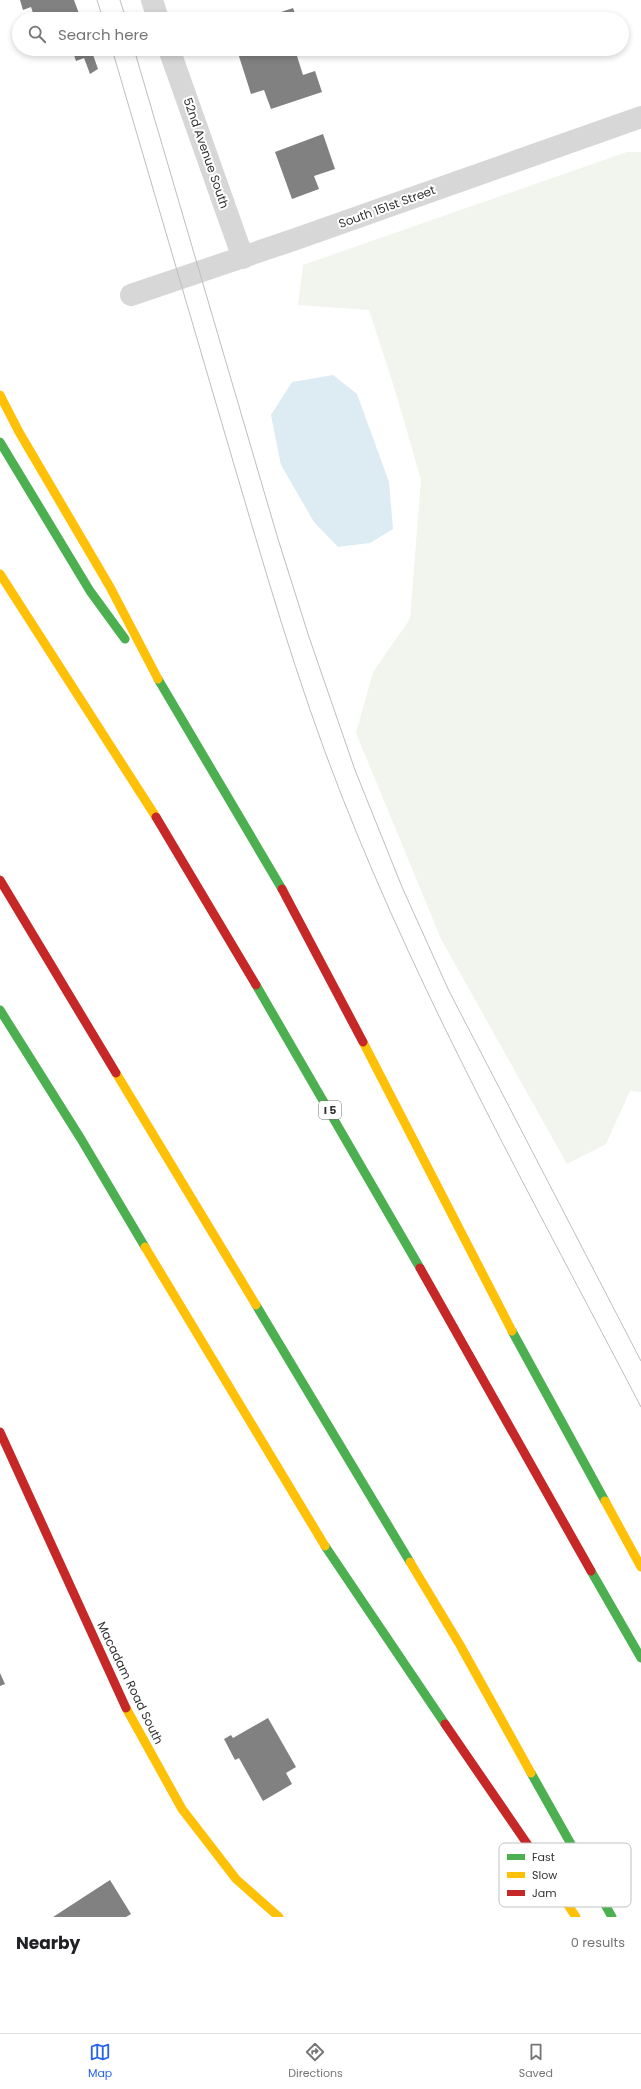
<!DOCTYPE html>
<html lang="en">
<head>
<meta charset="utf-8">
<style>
	body { margin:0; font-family:Poppins,sans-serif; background:#f2f2f2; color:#202124 }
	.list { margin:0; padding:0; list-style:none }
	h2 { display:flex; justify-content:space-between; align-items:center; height:52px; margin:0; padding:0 16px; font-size:17px }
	h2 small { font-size:13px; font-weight:400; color:#757577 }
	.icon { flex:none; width:22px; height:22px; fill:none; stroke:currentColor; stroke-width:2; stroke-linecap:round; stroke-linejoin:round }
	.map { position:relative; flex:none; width:641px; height:1917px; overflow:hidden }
	.search { position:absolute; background:#fff; box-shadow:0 2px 6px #0003; left:12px; right:12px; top:12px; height:44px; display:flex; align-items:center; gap:10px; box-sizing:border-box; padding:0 14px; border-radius:22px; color:#757577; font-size:15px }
	.sheet { height:116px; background:#fff }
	nav { display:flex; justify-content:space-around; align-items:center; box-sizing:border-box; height:56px; border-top:1px solid #e0e0e0; background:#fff; font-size:11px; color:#757577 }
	nav a { display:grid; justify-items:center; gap:2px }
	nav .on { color:#2563eb }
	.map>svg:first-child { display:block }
	.green { fill:#f1f5ed }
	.water { fill:#ddebf3 }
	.building { fill:#818181 }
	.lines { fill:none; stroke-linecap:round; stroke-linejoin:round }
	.street { stroke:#d7d7d7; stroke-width:22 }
	.fast { stroke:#4caf50; stroke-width:9 }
	.slow { stroke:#ffc107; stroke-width:9 }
	.jam { stroke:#c62828; stroke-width:9 }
	.tram { stroke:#bebebe; stroke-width:1 }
	.labels { text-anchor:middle; stroke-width:4; stroke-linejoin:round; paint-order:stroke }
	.shield { fill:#fff; stroke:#707070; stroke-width:1 }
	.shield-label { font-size:11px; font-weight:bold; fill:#333 }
	.street-label { font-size:12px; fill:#333; stroke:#fff }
	.key { fill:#fff; stroke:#c2c2c2; stroke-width:1 }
	.key-label { font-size:11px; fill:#333 }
</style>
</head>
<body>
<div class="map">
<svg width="641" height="1917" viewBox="0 0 641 1917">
	<rect width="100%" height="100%" fill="#fff"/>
	<path class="green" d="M627,152H641V1092L630,1091L606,1144L567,1164L441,939L356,733L373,672L410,619L421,480L395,390L369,310L298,305L303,265Z"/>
	<path class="water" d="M333,375L357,394L389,482L393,529L370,543L338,547L314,522L281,465L271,415L292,382Z"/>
	<path class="building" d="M20,0H74L81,19H35L31,7L23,10Z
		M293,8L297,19H260Z
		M72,49H91L98,69L90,74L84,58L76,61Z
		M241,49H294L295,51L307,49L309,52L297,56L303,75L315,71L322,92L271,109L264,90L251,94L237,50Z
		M323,134L335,169L314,176L319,189L292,199L275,152Z
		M0,1673L5,1684L0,1686Z
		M268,1718L296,1767L286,1773L292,1784L263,1801L239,1758L235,1760L224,1739L231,1735L233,1738Z
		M110,1880L131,1914L126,1917H53Z"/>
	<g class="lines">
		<path class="street" d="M152,0L158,19
			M169,49L243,258
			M131,295L293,240L641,117"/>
		<path class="fast" d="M0,442L90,591L125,639
			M158,679L282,889
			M256,985L420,1268
			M0,1010L81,1139L145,1247
			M256,1305L410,1562
			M512,1331L605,1501
			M325,1546L445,1724
			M591,1571L641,1658
			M531,1773L612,1917"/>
		<path class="slow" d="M0,395L19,432L110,587L158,679
			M0,574L156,817
			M363,1042L512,1331
			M116,1073L256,1305
			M145,1247L325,1546
			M605,1501L641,1567
			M410,1562L460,1645L531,1773
			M126,1708L182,1809L236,1879L279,1917
			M530,1848L576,1917"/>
		<path class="jam" d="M156,817L256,985
			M0,880L116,1073
			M282,889L363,1042
			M420,1268L591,1571
			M0,1432L126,1708
			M445,1724L530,1848"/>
		<path class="tram" d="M97,0L103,19
			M120,0L126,19
			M112,49C151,183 191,317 230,451C264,566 297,682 341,794C424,1006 536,1205 641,1407
			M134,49L278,539L309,637L355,770L402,887L449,991L641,1361"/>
	</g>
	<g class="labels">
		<rect class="shield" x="319" y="1101" width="22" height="18" rx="3"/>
		<g class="shield-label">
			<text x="330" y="1114">I 5</text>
		</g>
		<g class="street-label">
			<text transform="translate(206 153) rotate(71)" y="4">52nd Avenue South</text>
			<text transform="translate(387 207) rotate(-20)" y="4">South 151st Street</text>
			<text transform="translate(130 1683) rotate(64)" y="4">Macadam Road South</text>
		</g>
	</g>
	<rect x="499" y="1843" width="132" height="64" rx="6" class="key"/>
	<rect x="507" y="1854" width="18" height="6" fill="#4caf50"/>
	<rect x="507" y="1872" width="18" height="6" fill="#ffc107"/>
	<rect x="507" y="1890" width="18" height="6" fill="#c62828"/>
	<g class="key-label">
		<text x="532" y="1861">Fast</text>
		<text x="532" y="1879">Slow</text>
		<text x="532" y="1897">Jam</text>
	</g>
</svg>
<div class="search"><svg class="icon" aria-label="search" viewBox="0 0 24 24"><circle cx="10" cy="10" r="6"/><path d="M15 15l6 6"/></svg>Search here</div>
</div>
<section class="sheet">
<h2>Nearby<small>0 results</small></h2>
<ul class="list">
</ul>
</section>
<nav>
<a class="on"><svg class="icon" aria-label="map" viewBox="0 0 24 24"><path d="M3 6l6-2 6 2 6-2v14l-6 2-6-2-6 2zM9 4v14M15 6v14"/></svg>Map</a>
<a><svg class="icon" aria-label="directions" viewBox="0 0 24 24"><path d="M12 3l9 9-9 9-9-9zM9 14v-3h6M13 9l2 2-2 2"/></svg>Directions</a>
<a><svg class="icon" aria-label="saved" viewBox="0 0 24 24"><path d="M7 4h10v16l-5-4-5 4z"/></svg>Saved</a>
</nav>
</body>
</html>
